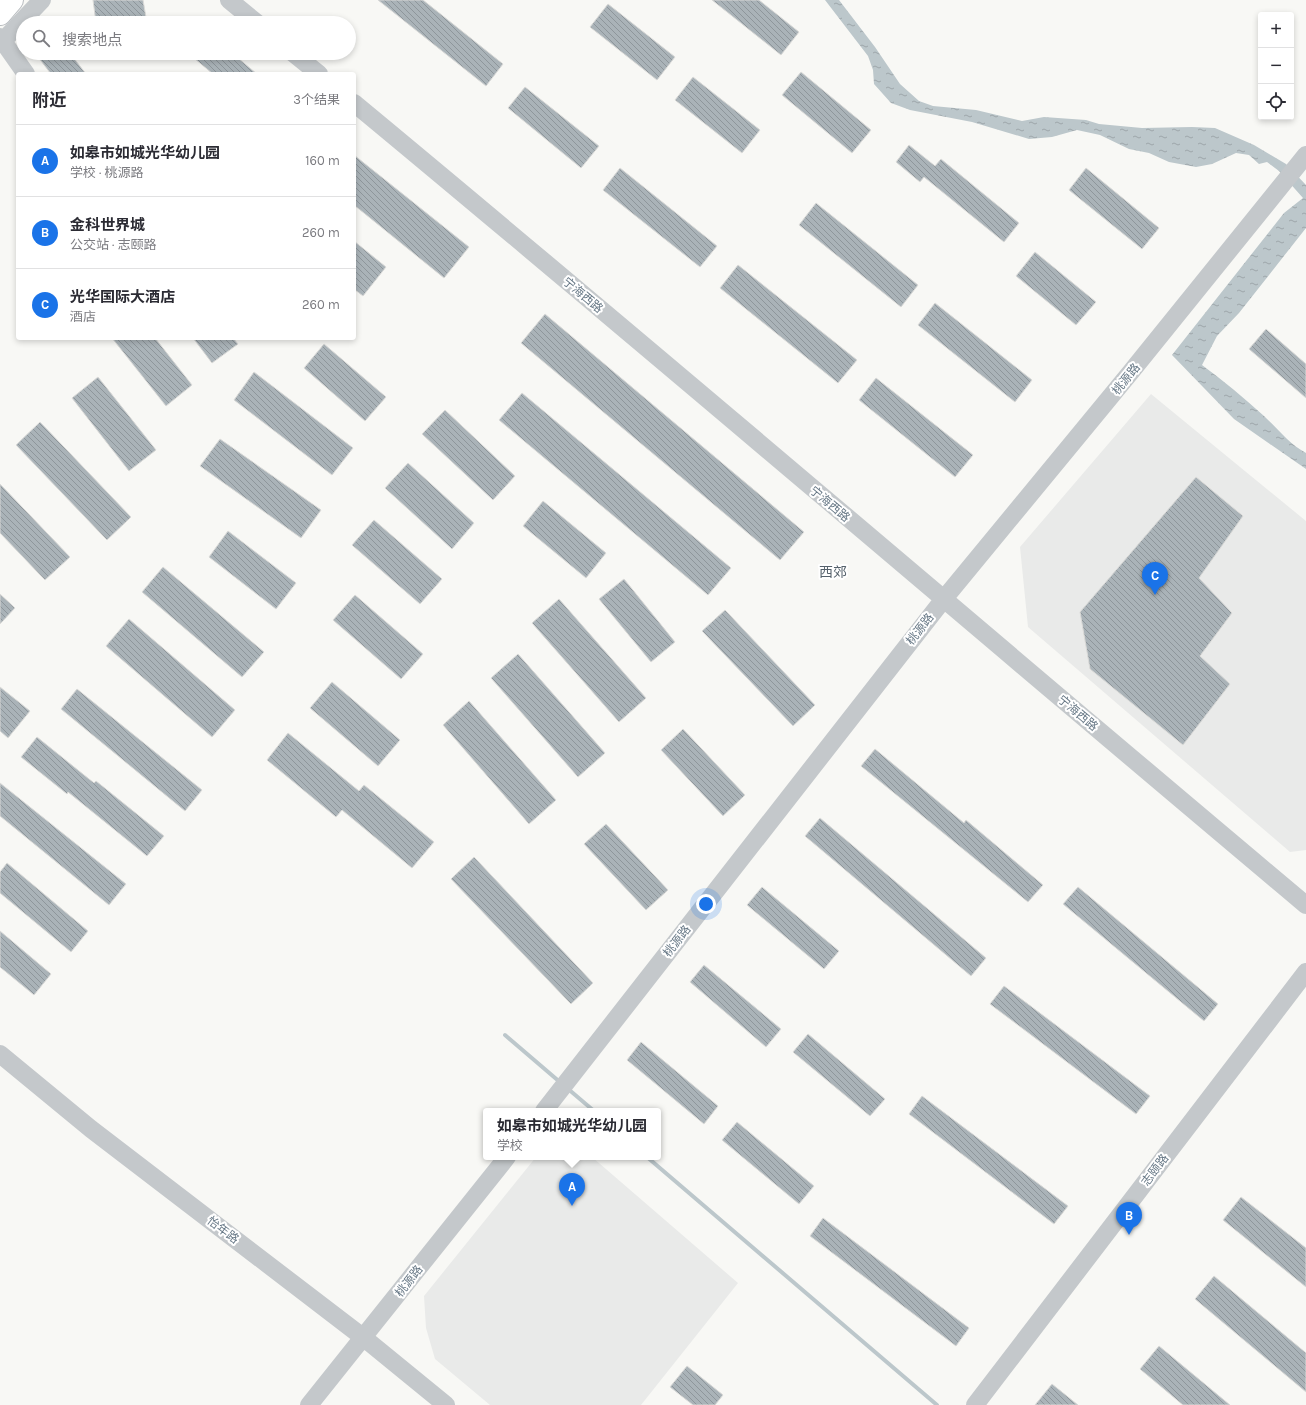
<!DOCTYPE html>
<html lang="zh">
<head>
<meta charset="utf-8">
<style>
	body { margin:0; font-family:Karla,"Noto Sans SC",sans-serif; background:#f2f2f3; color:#2b2b33 }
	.controls { position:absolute; right:12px; top:12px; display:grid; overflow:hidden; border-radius:4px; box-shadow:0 2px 6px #0003 }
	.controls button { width:36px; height:36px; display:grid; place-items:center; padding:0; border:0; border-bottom:1px solid #e1e1e2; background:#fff; color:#2b2b33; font:20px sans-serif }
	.you { position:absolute; left:706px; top:904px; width:14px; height:14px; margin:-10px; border:3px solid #fff; border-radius:50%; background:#1a73e8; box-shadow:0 0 0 6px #1a73e833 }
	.badge { display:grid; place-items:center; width:26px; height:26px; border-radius:50%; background:#1a73e8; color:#fff; font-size:13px; font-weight:700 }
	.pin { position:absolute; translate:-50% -33px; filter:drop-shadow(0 1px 2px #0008) }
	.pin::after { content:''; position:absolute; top:21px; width:14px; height:12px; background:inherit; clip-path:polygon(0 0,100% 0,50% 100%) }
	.popup { position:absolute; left:483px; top:1108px; width:178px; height:52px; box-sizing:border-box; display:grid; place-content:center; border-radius:4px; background:#fff; filter:drop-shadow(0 1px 3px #0005); font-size:13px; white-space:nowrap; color:#7c7c81 }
	.popup b { font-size:15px; color:#2b2b33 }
	.popup::after { content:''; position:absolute; left:50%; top:100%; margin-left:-8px; border:8px solid transparent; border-top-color:#fff }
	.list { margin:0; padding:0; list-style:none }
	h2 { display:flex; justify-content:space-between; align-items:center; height:52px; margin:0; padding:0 16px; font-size:17px }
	h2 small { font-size:13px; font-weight:400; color:#7c7c81 }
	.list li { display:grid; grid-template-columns:26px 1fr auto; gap:12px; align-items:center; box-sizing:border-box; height:72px; padding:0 16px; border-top:1px solid #e1e1e2 }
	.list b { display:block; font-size:15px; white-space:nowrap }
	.list p { margin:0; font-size:13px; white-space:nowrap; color:#7c7c81 }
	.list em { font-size:13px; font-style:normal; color:#7c7c81 }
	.icon { flex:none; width:22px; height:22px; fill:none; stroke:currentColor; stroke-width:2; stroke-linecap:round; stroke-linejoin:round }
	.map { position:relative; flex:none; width:1306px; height:1405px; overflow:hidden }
	.search { position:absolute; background:#fff; box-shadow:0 2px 6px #0003; left:16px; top:16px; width:340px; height:44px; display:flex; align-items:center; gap:10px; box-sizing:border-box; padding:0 14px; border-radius:22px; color:#7c7c81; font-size:15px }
	.panel { position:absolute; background:#fff; box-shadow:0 2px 6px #0003; left:16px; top:72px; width:340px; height:268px; border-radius:4px }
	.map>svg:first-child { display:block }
	.built { fill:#e9eae9 }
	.water { fill:url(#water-ripples) }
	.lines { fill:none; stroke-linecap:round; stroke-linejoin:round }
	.stream { stroke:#bcc7cb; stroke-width:4 }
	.building { fill:url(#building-back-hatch); stroke:#dadad8 }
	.major-casing { stroke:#b7bbbf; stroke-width:24 }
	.minor { stroke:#c4c8cb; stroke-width:18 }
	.major { stroke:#fff; stroke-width:22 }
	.labels { text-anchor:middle; stroke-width:4; stroke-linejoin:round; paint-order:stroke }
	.street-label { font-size:12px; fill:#677886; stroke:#fff }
	.quarter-label { font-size:14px; fill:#55616b; stroke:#fff }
</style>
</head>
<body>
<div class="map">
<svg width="1306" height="1405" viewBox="0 0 1306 1405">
	<defs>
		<pattern id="water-ripples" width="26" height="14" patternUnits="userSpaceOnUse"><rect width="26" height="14" fill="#bcc7cb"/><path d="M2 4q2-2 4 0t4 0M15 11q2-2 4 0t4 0" fill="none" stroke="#9da6aa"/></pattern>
		<pattern id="building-back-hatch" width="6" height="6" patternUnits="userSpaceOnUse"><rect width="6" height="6" fill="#aab3b8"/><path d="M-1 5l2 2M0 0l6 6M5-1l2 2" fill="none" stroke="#8e969b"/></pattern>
	</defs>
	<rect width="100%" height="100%" fill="#f8f8f5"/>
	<path class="built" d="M1151,394L1306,521V850L1290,852L1028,627L1020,547Z
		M536,1157H592L738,1283L641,1405H490L435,1359L426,1328L424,1296Z"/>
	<path class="water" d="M825,0H839L875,47L900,84L919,101L933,106L976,110L1022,121L1044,117L1086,120L1099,124L1142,128L1192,127L1215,128L1254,145L1286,164L1306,185V228L1239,313L1217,336L1202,365C1224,381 1244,398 1264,416C1278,429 1289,444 1306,453V469L1234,419L1172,355L1284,213L1303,198L1279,171L1267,162L1259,164L1249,155L1236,153L1212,164L1196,167L1169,162L1149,153L1129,149L1100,135L1077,130L1052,137L1029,139L972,122L910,110L891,103L874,84L873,70L868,56Z"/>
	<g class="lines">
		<path class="stream" d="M505,1035L561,1083
			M567,1088L594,1111
			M647,1157L937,1405"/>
	</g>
	<path class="building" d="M93,0H143L147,23H96Z
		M378,0H423L503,64L486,86Z
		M712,0H759L799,32L781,55Z
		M608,4L675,57L657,80L590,27Z
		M35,53H70L86,74H51Z
		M188,53H232L257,74H213Z
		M801,72L871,130L852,153L782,95Z
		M693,77L760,130L742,153L675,100Z
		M525,87L599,146L581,168L508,108Z
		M909,145L935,166L941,159L1019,223L1004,242L924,177L920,182L896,162Z
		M354,155L469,247L444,278L354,205Z
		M620,168L717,246L700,267L603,190Z
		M1086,168L1159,228L1142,249L1069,190Z
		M816,203L918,285L901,307L799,225Z
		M354,241L386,267L363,296L354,289Z
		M1035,252L1096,302L1076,325L1016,276Z
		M738,265L857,360L838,383L720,288Z
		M935,303L1032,380L1015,402L918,325Z
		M545,314L804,532L780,560L521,343Z
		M1266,329L1306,364V398L1249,349Z
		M112,338H155L192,385L166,406Z
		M193,338H233L238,344L212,363Z
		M324,344L386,397L365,421L304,368Z
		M254,372L353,448L332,475L234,400Z
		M98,377L156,450L129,471L72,398Z
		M876,378L973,455L955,477L859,400Z
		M522,393L731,568L708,595L499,420Z
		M445,410L515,476L493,500L422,434Z
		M40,422L131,517L107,540L16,445Z
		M220,439L321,510L301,538L200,466Z
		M408,463L474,523L452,549L385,488Z
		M1196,477L1243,516L1199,578L1232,613L1200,656L1230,684L1183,745L1090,669L1080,612Z
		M0,484L70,557L45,580L0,533Z
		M543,501L606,553L586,578L523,526Z
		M374,520L442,579L420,604L352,545Z
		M228,531L296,583L276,609L209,557Z
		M163,567L264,652L242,677L142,592Z
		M624,579L675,642L651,662L599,599Z
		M0,594L15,608L0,624Z
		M355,595L423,654L401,679L333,620Z
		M559,599L646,698L619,722L532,623Z
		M725,610L815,705L793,726L702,631Z
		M129,619L235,710L212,737L106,646Z
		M518,654L605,753L578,777L491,678Z
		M332,682L400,740L378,766L310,708Z
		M0,687L30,711L8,738L0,731Z
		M77,689L202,790L185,811L61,709Z
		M469,701L556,800L529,824L443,725Z
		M683,729L745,795L723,816L661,750Z
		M288,733L359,791L364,785L434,842L412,868L342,810L336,817L267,760Z
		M37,737L94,783L96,781L164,836L147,856L68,792L67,794L21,757Z
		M875,749L964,823L966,820L1043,885L1028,902L861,766Z
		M0,783L126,884L109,905L0,816Z
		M820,818L986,958L971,976L805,836Z
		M606,824L668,890L646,910L584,844Z
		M474,857L593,983L571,1004L451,879Z
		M7,863L88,931L71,952L0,893V872Z
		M762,887L839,951L824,969L747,905Z
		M1078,887L1218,1004L1204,1021L1063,904Z
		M0,931L51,974L34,995L0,967Z
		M704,965L781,1029L766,1047L690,982Z
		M1004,986L1150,1096L1136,1114L990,1004Z
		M808,1034L885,1099L870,1116L793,1052Z
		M641,1042L718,1106L704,1124L627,1060Z
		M922,1096L1068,1206L1054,1224L909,1114Z
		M737,1122L814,1186L799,1204L722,1140Z
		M1241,1197L1306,1248V1287L1223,1220Z
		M823,1218L969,1328L956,1346L810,1236Z
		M1214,1276L1306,1353V1392L1195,1299Z
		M1159,1346L1230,1405H1183L1140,1369Z
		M687,1366L723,1395L715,1405H693L670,1387Z
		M1052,1384L1078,1405H1035Z"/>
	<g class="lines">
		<defs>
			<path id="major" d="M0,14L12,0"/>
		</defs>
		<use href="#major" class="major-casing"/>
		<path class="minor" d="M229,0L257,23
			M0,37L26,74
			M0,44L42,0
			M293,53L319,74
			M354,103C674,368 988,638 1306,905
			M0,1054L91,1129L364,1338L446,1405
			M544,1111L943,600L1130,373L1306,155
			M309,1405L507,1157
			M975,1405L1306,972"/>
		<use href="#major" class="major"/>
	</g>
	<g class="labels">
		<g class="street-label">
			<text transform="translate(583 295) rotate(40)" y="4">宁海西路</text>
			<text transform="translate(1126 379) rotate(-51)" y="4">桃源路</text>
			<text transform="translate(830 504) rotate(40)" y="4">宁海西路</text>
			<text transform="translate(920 629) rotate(-52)" y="4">桃源路</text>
			<text transform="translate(1078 713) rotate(40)" y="4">宁海西路</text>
			<text transform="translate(677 941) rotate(-52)" y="4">桃源路</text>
			<text transform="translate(1155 1170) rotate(-53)" y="4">志颐路</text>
			<text transform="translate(223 1230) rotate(37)" y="4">怡年路</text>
			<text transform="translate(409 1281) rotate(-52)" y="4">桃源路</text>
		</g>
		<g class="quarter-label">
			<text x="833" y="577">西郊</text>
		</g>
	</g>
</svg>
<div class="controls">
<button>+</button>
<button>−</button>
<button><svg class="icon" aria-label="locate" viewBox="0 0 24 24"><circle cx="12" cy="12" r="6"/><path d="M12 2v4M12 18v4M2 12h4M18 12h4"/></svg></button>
</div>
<div class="you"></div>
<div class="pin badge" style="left:572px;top:1206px">A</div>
<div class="popup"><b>如皋市如城光华幼儿园</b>学校</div>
<div class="pin badge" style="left:1129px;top:1235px">B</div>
<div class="pin badge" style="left:1155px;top:595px">C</div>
<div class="search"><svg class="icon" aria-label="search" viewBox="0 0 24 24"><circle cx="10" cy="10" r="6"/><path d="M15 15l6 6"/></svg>搜索地点</div>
<section class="panel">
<h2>附近<small>3个结果</small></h2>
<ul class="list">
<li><span class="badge">A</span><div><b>如皋市如城光华幼儿园</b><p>学校 · 桃源路</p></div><em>160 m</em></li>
<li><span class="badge">B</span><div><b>金科世界城</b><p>公交站 · 志颐路</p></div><em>260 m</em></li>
<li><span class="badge">C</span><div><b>光华国际大酒店</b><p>酒店</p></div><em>260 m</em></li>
</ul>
</section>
</div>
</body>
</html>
